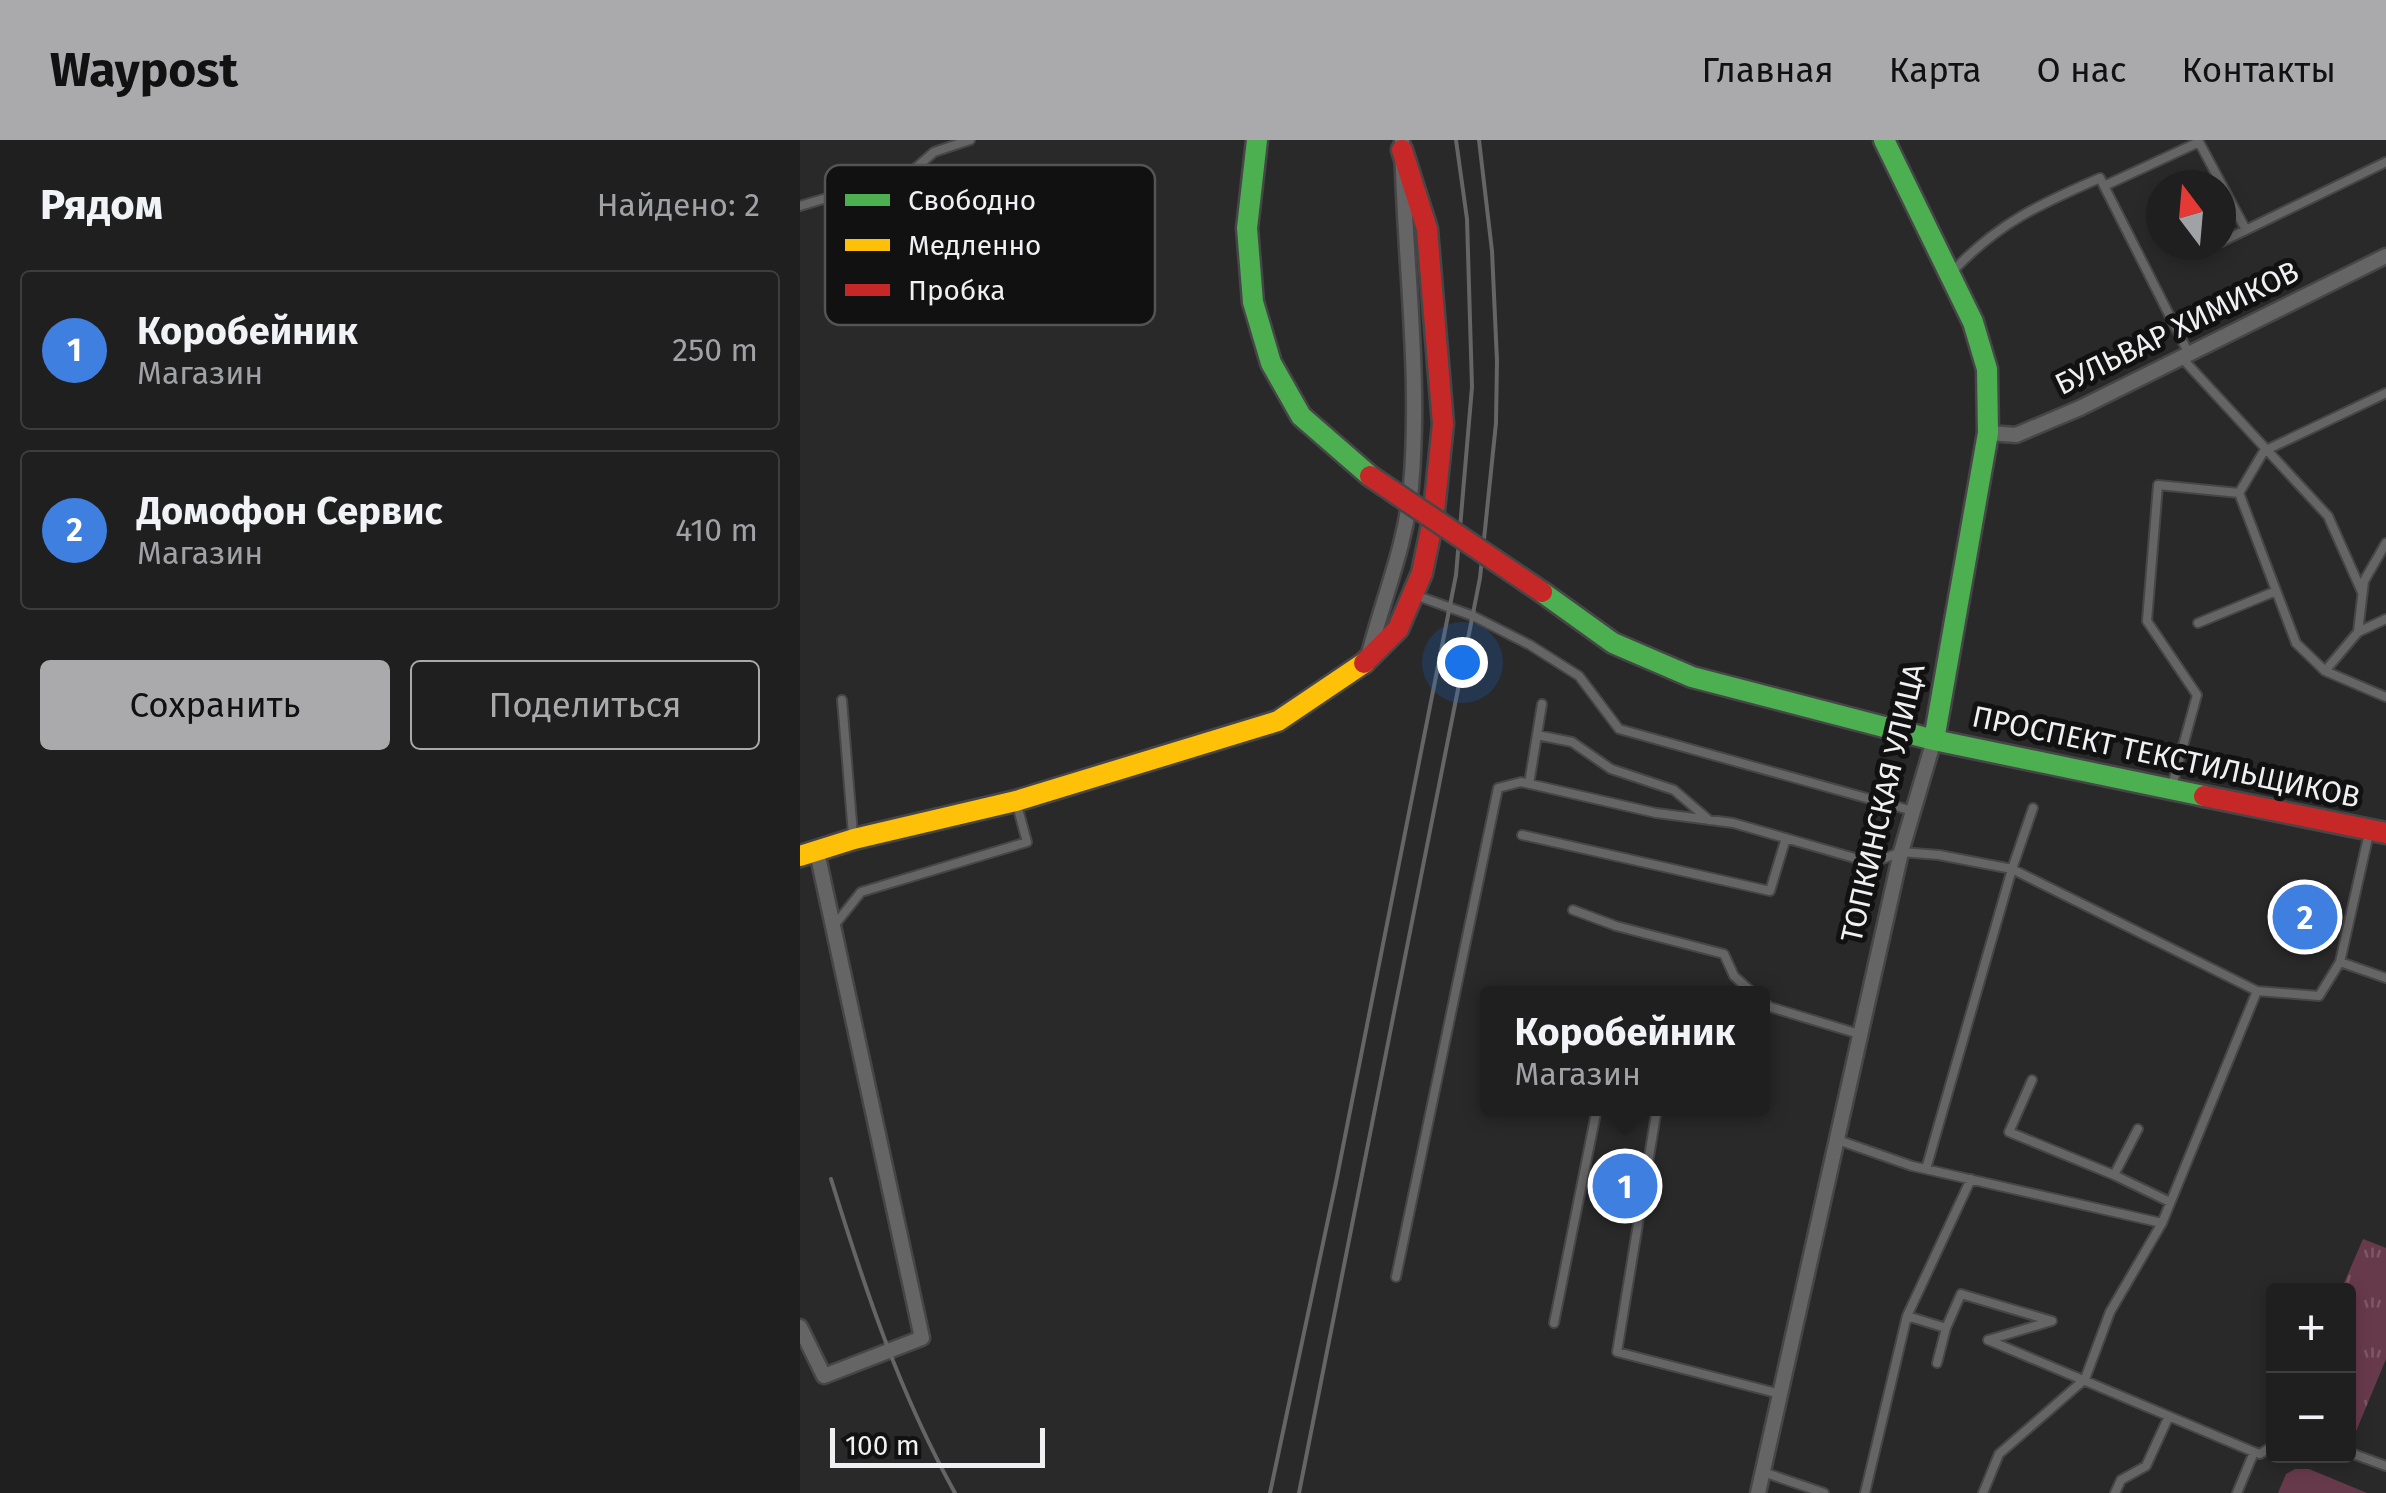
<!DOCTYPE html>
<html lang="ru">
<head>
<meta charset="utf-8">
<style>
	body { margin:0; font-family:"Fira Sans",sans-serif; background:#2c2c2d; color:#f1f3f6 }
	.controls { position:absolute; right:30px; bottom:30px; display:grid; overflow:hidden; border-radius:10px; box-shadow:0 5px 15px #0003 }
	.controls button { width:90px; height:90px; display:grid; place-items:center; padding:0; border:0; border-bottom:2px solid #3c3d3e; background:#1f1f20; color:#f1f3f6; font:50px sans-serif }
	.compass { position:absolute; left:1346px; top:30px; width:90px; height:90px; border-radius:50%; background:#1f1f20; box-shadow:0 5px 15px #0003; rotate:344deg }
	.scale { position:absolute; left:30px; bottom:25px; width:215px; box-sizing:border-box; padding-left:10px; border:5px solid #f0f0f2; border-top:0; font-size:28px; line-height:35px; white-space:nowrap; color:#f0f0f2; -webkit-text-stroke:8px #121112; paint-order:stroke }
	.you { position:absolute; left:662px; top:522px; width:35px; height:35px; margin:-25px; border:8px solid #fff; border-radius:50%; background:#1a73e8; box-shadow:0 0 0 15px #1a73e833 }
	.badge { display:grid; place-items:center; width:65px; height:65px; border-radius:50%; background:#aaaaac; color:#fff; font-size:32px; font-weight:700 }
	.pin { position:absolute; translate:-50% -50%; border:5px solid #fff; box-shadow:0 2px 10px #0006 }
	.popup { position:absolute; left:680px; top:846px; width:290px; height:130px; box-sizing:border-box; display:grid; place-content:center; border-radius:10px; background:#1f1f20; filter:drop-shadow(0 2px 8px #0005); font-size:32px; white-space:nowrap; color:#a1a2a5 }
	.popup b { font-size:38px; color:#f1f3f6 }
	.popup::after { content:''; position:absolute; left:50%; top:100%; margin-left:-20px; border:20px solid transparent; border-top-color:#1f1f20 }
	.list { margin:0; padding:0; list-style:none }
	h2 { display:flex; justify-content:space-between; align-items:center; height:130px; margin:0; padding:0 40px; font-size:42px }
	h2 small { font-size:32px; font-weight:400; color:#a1a2a5 }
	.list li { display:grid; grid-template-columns:65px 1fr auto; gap:30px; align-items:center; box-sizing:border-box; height:160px; margin:0 20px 20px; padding:0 20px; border:2px solid #3c3d3e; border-radius:10px }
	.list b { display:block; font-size:38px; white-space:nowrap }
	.list p { margin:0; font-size:32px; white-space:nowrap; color:#a1a2a5 }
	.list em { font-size:32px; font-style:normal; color:#a1a2a5 }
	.actions { display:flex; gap:20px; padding:30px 40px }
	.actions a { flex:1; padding:22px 0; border:2px solid #aaaaac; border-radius:10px; text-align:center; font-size:35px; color:#aaaaac }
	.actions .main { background:#aaaaac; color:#111 }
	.map { position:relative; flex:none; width:1586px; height:1353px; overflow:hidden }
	header { display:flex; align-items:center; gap:60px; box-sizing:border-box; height:140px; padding:0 50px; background:#aaaaac; color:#111 }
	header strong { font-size:48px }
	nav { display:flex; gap:55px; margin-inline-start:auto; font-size:35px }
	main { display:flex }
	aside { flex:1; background:#1f1f20 }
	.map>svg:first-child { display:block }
	.grass { fill:url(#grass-tufts) }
	.garden { fill:#673a4b }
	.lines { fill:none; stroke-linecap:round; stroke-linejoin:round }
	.lane-casing { stroke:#464648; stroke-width:12 }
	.street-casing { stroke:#464648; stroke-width:19 }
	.fast-casing { stroke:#464648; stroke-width:25 }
	.slow-casing { stroke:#464648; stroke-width:25 }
	.jam-casing { stroke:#464648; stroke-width:25 }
	.lane { stroke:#656566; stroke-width:8 }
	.street { stroke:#656566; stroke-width:14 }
	.fast { stroke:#4caf50; stroke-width:20 }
	.slow { stroke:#ffc107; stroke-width:20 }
	.jam { stroke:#c62828; stroke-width:20 }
	.rail { stroke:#656566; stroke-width:4 }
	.jam-bridge-casing { stroke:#464648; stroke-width:25; stroke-linecap:butt }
	.jam-bridge { stroke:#c62828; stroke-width:20 }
	.labels { text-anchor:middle; stroke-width:10; stroke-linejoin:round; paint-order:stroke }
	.street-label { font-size:30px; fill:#f0f0f2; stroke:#121112 }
	.key { fill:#121112; stroke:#555455; stroke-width:2.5 }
	.key-label { font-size:28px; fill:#f0f0f2 }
</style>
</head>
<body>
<header>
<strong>Waypost</strong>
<nav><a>Главная</a><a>Карта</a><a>О нас</a><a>Контакты</a></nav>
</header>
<main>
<aside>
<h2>Рядом<small>Найдено: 2</small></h2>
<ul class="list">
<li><span class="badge" style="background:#3f7fe0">1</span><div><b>Коробейник</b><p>Магазин</p></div><em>250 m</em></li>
<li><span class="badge" style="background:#3f7fe0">2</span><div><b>Домофон Сервис</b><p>Магазин</p></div><em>410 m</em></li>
</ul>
<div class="actions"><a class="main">Сохранить</a><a>Поделиться</a></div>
</aside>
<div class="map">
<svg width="1586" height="1353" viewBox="0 0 1586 1353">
	<defs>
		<pattern id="grass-tufts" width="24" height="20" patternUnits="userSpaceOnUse" patternTransform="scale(2.5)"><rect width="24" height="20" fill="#673a4b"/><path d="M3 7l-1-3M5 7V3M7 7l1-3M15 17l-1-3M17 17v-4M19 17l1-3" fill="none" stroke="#7d5765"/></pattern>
	</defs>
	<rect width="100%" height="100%" fill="#29292a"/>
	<path class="grass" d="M1563,1099L1586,1108V1219L1552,1301L1548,1299V1150H1541Z"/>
	<path class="garden" d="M1495,1329H1509L1567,1353H1478L1486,1334Z"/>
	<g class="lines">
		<defs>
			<path id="lane" d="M1304,46L1399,2L1446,90
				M0,66L110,33L134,12L170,0
				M1421,102L1586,22
				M1413,106L1415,105
				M1152,132C1198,83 1240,64 1300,38L1388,212
				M1380,216L1528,376L1562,452
				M1439,353L1496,503L1525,531L1586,557
				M615,455L673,476L730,505L779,536L819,589L1113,671
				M1398,483L1476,451
				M1558,492L1586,479
				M1525,531L1558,492L1564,441L1586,403
				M42,560L53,695
				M737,595L772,602L811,629L874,650L909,680
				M729,644L742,564
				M1372,646L1397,555L1347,481L1358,345L1439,353L1464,311L1586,253
				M722,695L970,751L986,698
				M773,770L816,786L924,814L934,836L954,854
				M33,787L61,752L227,702L217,665
				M1540,822L1586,838
				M962,861L970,867L1059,894
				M1232,940L1209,992L1314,1035L1370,1062
				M857,968L817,1212L980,1254
				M1035,999L1112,1026L1362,1083
				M1126,1029L1212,729L1233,668
				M1314,1035L1338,989
				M596,1137L698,648L721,642L856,673L933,683L1072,723L1101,712L1139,715L1212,729L1457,851L1519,856L1540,822L1569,693
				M1107,1176L1146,1188L1161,1154L1252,1181L1188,1200
				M754,1183L797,968
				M1188,1200L1454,1312L1460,1314L1474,1305
				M1137,1223L1146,1188
				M1548,1312L1586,1326
				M963,1332L1024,1353
				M1065,1353L1107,1176L1171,1039
				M1183,1353L1199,1314L1285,1239L1310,1172L1362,1083L1457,851
				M1315,1353L1321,1340L1346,1326L1369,1276
				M1437,1353L1454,1312"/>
			<path id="street" d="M1188,293L1216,295L1280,268L1586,116
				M568,518C582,461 606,406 611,347C621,232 604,115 602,0
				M0,1187L24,1236L122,1198L17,712
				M958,1353L1101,712L1134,600"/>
			<path id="fast" d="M457,0L447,88L453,162L471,223L501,276L570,336
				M1084,0L1173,182L1187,229L1188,293L1134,600
				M742,452L813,503L892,537L1134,600L1404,656"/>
			<path id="slow" d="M0,716L54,699L216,661L478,581L564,523"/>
			<path id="jam" d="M564,523L598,489L622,433L633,380L643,284L627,89L602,10
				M1404,656L1586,693"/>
		</defs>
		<use href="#lane" class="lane-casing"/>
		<use href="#street" class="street-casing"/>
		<use href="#fast" class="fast-casing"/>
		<use href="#slow" class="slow-casing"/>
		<use href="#jam" class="jam-casing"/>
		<use href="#lane" class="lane"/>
		<use href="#street" class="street"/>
		<use href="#fast" class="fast"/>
		<use href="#slow" class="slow"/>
		<use href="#jam" class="jam"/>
		<path class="rail" d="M31,1039C65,1149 99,1252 155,1353
			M470,1353L536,1042L656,435L672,247L667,79L656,0
			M499,1353L680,438L696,283L697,221L692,111L679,0"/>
		<defs>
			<path id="jam-bridge" d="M570,336L742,452"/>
		</defs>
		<use href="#jam-bridge" class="jam-bridge-casing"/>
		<use href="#jam-bridge" class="jam-bridge"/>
	</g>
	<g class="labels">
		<g class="street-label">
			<text transform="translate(1377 188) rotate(-26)" y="10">БУЛЬВАР ХИМИКОВ</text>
			<text transform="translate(1366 617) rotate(12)" y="10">ПРОСПЕКТ ТЕКСТИЛЬЩИКОВ</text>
			<text transform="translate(1083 663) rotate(-77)" y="10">ТОПКИНСКАЯ УЛИЦА</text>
		</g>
	</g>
	<rect x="25" y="25" width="330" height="160" rx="15" class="key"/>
	<rect x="45" y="54" width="45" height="12" fill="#4caf50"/>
	<rect x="45" y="99" width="45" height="12" fill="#ffc107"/>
	<rect x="45" y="144" width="45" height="12" fill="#c62828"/>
	<g class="key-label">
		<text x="108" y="70">Свободно</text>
		<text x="108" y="115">Медленно</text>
		<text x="108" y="160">Пробка</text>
	</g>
</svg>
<div class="controls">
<button>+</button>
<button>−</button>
</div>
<svg class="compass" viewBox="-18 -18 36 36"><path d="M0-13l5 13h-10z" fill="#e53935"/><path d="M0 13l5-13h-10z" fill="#a1a2a5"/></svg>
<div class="scale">100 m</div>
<div class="you"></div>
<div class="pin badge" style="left:825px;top:1046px;background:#3f7fe0">1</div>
<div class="popup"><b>Коробейник</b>Магазин</div>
<div class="pin badge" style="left:1505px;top:777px;background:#3f7fe0">2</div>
</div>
</main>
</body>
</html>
